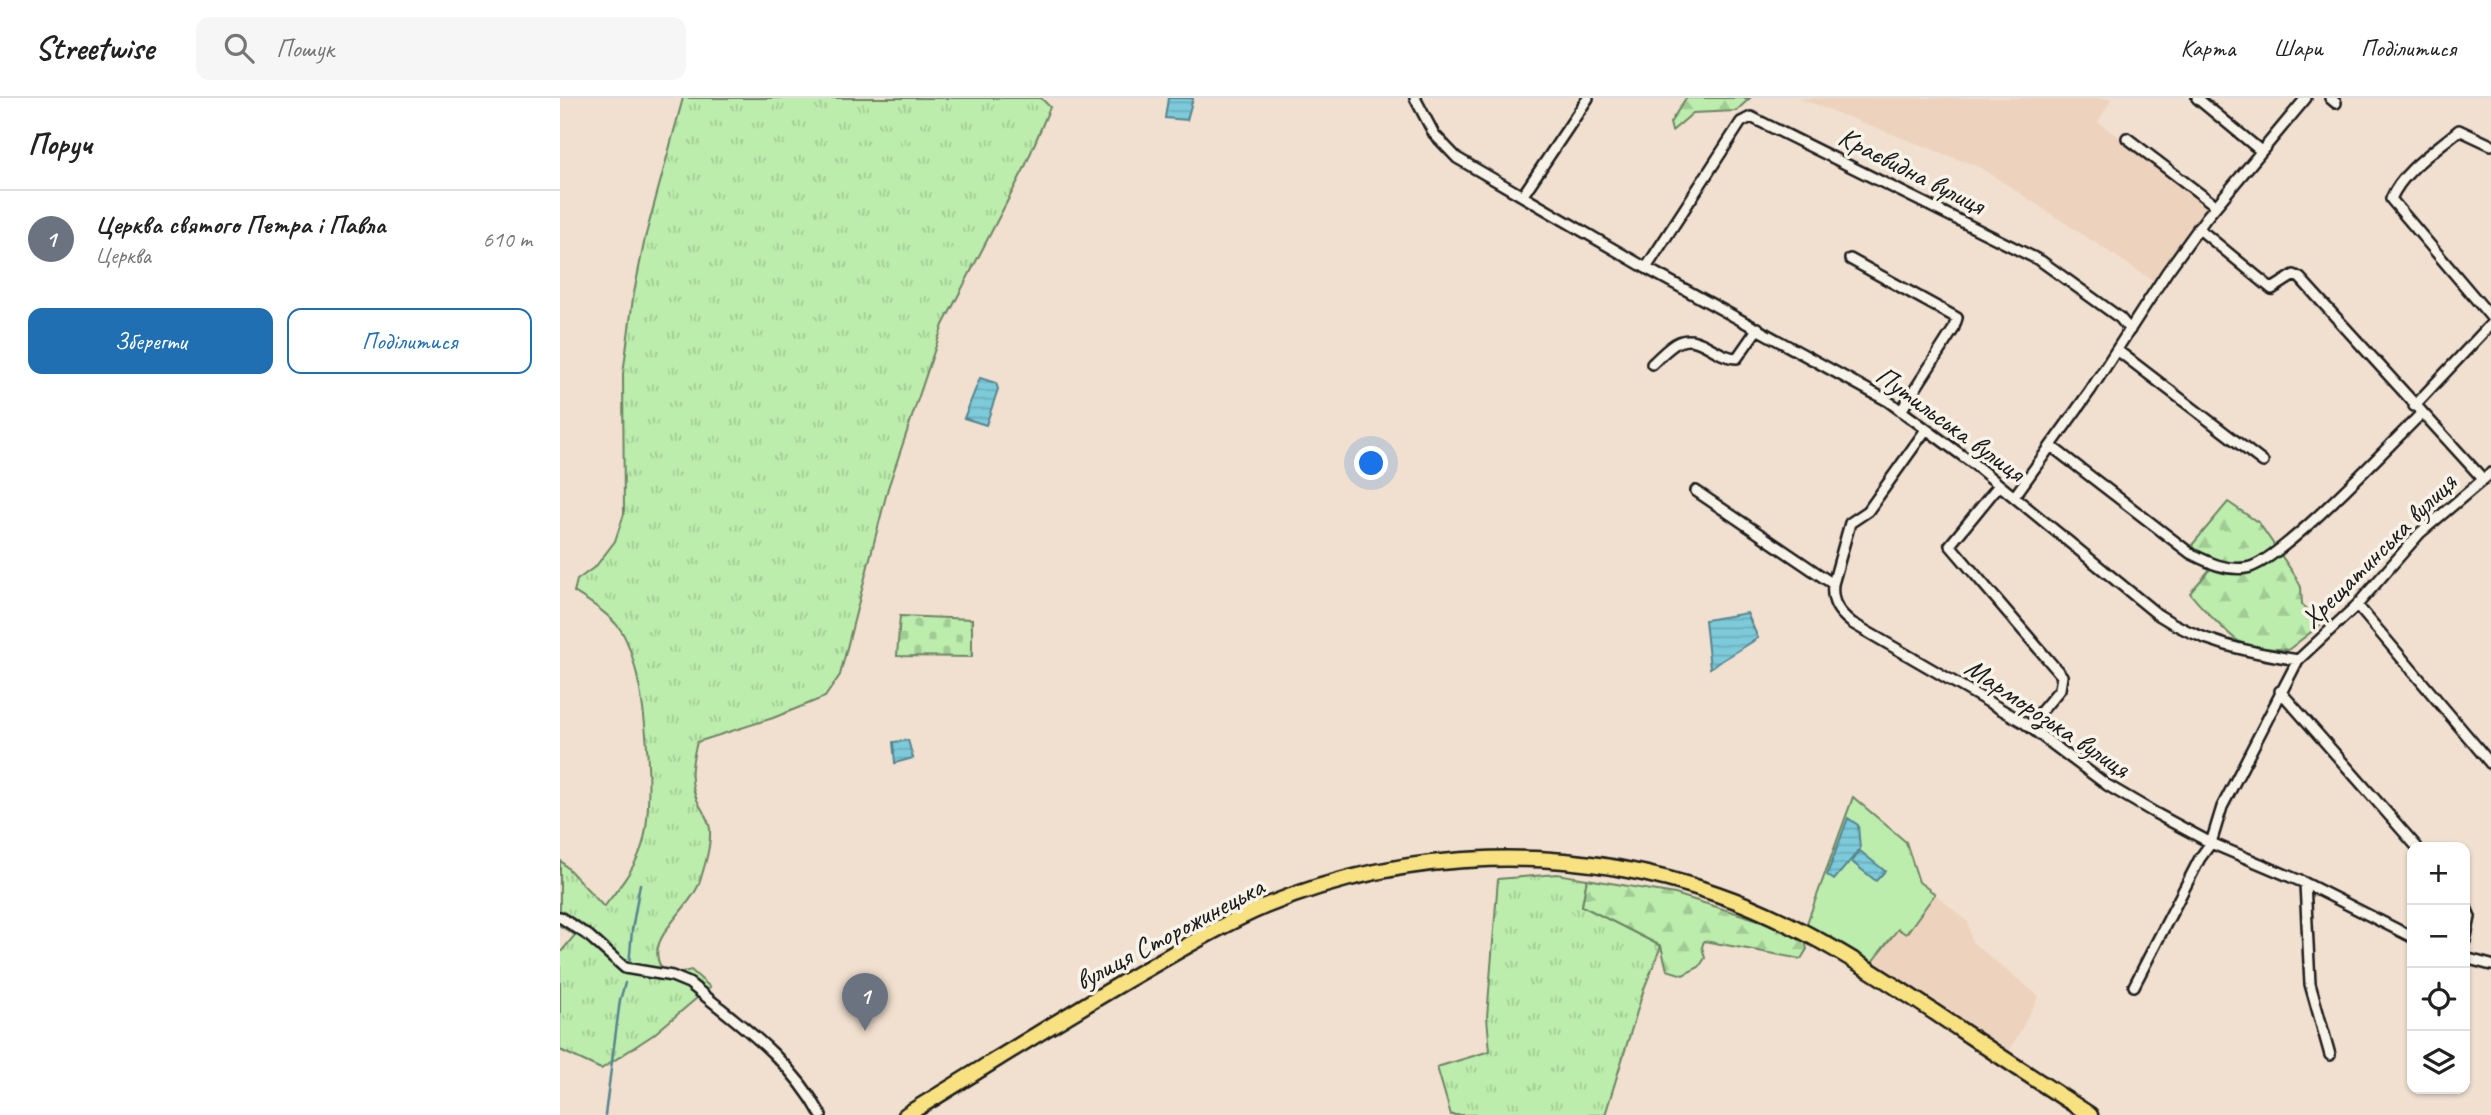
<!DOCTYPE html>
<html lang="uk">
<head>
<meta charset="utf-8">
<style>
	body { margin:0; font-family:Caveat,sans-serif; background:#f6f6f6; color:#222 }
	.controls { position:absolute; right:21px; bottom:21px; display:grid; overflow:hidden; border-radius:14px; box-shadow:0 2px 5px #0004 }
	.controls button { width:63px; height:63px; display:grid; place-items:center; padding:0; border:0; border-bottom:2px solid #e0e0e0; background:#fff; color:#222; font:35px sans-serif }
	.you { position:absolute; left:812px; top:366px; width:24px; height:24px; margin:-18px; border:5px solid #fff; border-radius:50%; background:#1a73e8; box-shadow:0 0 0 10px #1a73e833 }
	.badge { display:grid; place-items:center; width:46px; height:46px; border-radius:50%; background:#1f6fb2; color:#fff; font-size:23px; font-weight:700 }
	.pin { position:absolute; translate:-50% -58px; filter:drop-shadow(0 2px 4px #0008) }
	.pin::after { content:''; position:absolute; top:37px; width:24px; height:21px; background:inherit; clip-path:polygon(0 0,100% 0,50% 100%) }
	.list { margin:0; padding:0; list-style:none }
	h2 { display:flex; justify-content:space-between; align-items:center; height:91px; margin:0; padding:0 28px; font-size:30px }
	h2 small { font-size:23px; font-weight:400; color:#767676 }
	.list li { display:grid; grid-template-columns:46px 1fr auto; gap:21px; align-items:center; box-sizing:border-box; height:98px; padding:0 28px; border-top:2px solid #e0e0e0 }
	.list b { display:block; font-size:26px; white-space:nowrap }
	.list p { margin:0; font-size:23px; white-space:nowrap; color:#767676 }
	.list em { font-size:23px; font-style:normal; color:#767676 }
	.actions { display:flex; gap:14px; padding:21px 28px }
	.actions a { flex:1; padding:16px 0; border:2px solid #1f6fb2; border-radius:14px; text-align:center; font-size:24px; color:#1f6fb2 }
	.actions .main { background:#1f6fb2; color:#fff }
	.icon { flex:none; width:38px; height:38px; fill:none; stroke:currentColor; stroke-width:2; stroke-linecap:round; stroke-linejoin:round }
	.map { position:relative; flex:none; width:1931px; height:1017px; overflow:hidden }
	header { display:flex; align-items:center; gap:42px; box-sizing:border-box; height:98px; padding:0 35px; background:#fff; border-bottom:2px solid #e0e0e0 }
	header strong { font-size:33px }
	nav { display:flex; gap:38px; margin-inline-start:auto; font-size:24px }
	.search { width:490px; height:63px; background:#f6f6f6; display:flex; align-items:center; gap:18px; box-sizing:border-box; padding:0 24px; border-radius:14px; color:#767676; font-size:26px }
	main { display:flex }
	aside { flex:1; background:#fff }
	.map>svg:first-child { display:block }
	.built { fill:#edd3be }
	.grass { fill:url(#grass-tufts); stroke:#6c8464; stroke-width:2 }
	.forest { fill:url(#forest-firs); stroke:#6c8464; stroke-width:2 }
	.cemetery { fill:url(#cemetery-stones); stroke:#6c8464; stroke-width:2 }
	.park { fill:#bcedad; stroke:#6c8464; stroke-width:2 }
	.water { fill:url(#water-rules); stroke:#56848f; stroke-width:2 }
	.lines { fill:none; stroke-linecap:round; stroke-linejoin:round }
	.stream { stroke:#56848f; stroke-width:2.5 }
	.street-casing { stroke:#1c1c1c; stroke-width:14 }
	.primary-casing { stroke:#1c1c1c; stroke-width:19 }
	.street { stroke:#f7f3e8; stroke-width:9 }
	.primary { stroke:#f8e181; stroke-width:14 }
	.labels { text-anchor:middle; stroke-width:7; stroke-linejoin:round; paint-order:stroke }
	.street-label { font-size:28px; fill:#1c1c1c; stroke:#f7f3e8 }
</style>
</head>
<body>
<header>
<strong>Streetwise</strong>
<div class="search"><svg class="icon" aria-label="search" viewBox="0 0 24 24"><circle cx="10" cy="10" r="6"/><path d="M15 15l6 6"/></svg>Пошук</div>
<nav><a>Карта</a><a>Шари</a><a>Поділитися</a></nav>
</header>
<main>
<aside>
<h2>Поруч<small></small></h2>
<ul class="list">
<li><span class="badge" style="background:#6b7280">1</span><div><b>Церква святого Петра і Павла</b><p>Церква</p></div><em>610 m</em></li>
</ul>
<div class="actions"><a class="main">Зберегти</a><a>Поділитися</a></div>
</aside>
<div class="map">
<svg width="1931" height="1017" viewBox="0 0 1931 1017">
	<defs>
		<pattern id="grass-tufts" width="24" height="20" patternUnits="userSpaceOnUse" patternTransform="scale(1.75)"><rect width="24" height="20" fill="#bcedad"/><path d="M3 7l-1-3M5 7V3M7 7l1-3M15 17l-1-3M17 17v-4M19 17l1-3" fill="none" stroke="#a1cb94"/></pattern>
		<pattern id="forest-firs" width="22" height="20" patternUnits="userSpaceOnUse" patternTransform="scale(1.75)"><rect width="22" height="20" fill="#bcedad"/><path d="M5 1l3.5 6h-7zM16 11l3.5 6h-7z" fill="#a1cb94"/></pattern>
		<pattern id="cemetery-stones" width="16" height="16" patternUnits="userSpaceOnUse" patternTransform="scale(1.75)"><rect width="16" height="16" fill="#bcedad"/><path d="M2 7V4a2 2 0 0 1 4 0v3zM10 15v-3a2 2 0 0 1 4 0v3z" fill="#a1cb94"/></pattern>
		<pattern id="water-rules" width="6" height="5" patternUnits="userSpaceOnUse" patternTransform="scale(1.75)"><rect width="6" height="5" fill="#7dcadb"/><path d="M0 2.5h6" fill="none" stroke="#6badbb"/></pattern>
	</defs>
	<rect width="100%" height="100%" fill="#f1e0cf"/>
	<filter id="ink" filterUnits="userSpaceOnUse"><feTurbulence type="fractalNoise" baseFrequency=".0143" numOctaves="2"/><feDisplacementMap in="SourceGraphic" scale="14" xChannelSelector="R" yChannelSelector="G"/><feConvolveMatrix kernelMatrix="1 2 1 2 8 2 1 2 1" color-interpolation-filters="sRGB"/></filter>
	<g filter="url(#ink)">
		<path class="built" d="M1238,0H1552L1538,24L1652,107L1595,184L1421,70Z
			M1375,796L1408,824L1412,844L1479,898L1447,958L1308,869L1338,830L1346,836Z"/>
		<path class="grass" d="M123,0H481L490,9L464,71L383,227L328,390L280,577L265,599L213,620L137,644C131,666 128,685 139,706C143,714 149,722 150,731C151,748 145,767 140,783C130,815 74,845 108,878L131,872L150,889L93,937L41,971L0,952V855L15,837L0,828V762L44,809C58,791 73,773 81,751C97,709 86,568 60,531C48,515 31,505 14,494L17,482L36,468L55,443L64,416L63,276L73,200L85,140Z
			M997,776L1027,781L1022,808L1101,848L1084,891L1045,1017H891L877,969L930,953L927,919L938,781Z"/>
		<path class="forest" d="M1126,0H1190L1176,13L1133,15L1112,33L1110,25Z
			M1668,404L1699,425L1736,479L1741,489L1742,506L1760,527L1728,552C1715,550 1695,551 1683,546C1672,541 1638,506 1630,495L1651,470L1632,447Z
			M1027,781L1115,796L1243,836L1247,851L1241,861L1144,843L1142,849L1145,860L1139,869L1123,877L1107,872L1101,848L1022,808Z"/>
		<path class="cemetery" d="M340,518L412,521V559L337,558Z"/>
		<path class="park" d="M1293,699L1346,744L1359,784L1375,796L1346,836L1338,831L1308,869L1243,836Z"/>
		<path class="water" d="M608,0H633L627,22L605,20Z
			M420,280L436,285L438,291L426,327L404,320Z
			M1187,515L1198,540L1150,570L1145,522Z
			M348,642L353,660L335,665L333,644Z
			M1288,720L1298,727L1300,751L1274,782L1267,777Z
			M1300,753L1325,773L1316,783L1292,764Z"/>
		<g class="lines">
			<path class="stream" d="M69,868L72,832L80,786
				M45,1017L60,902L65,885"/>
			<defs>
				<path id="street" d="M855,0L874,36L897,60L1086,170L1328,303L1415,367L1597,516C1639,544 1688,554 1738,562L1662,709L1651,745L1640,760L1574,888
					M1637,0L1701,53
					M1770,0L1776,5
					M1567,40L1656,108
					M1931,47L1899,32C1876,52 1843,72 1831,101L1931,219
					M963,97L1028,0
					M1638,130L1712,191L1734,177L1740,180L1923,381
					M1290,161L1397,220L1393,232L1341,313
					M1086,170L1181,24L1191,19L1481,163L1560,220L1570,232
					M1557,252L1703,364
					M1092,266C1100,259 1109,248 1119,244C1140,235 1156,260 1177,260L1198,230
					M1854,308L1931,226
					M1491,348L1630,455C1648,464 1665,473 1686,470C1718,467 1832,344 1861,316
					M1439,387L1390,447L1502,578L1500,591L1469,628
					M1136,393L1273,486C1271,504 1278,514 1292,525L1463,624L1547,687L1595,715L1651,745L1745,785L1852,839
					M1454,399L1530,293L1607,174L1646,120L1746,0
					M1273,486L1290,425L1308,413L1365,333
					M1797,507L1931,666
					M1738,562L1797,507L1860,435L1931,375
					M1720,593L1857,749
					M1745,785L1750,886L1770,957
					M1905,807L1910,819L1905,843
					M0,819L29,838L65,870L112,878L129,885C178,925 231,961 261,1017
					M1905,860L1931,867"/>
				<path id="primary" d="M346,1017C425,969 503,919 583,873C623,850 663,826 705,808C849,749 1010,745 1157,796C1244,826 1322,879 1398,930C1442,960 1486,988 1530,1017"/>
			</defs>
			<use href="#street" class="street-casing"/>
			<use href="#primary" class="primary-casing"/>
			<use href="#street" class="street"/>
			<use href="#primary" class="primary"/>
		</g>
	</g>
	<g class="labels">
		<g class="street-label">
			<text transform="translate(1352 72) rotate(27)" y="10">Краєвидна вулиця</text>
			<text transform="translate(1391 325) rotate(36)" y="10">Путильська вулиця</text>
			<text transform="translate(1818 452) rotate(-45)" y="10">Хрещатинська вулиця</text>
			<text transform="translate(1488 619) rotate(34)" y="10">Марморозька вулиця</text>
			<text transform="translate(609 835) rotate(-28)" y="10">вулиця Сторожинецька</text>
		</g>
	</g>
</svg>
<div class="controls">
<button>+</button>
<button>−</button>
<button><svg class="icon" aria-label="locate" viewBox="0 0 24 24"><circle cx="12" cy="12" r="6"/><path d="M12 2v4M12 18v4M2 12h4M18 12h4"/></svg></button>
<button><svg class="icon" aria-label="layers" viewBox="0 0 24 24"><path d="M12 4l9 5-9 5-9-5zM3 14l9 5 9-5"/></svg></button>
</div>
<div class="you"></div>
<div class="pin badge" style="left:305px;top:933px;background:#6b7280">1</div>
</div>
</main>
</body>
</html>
